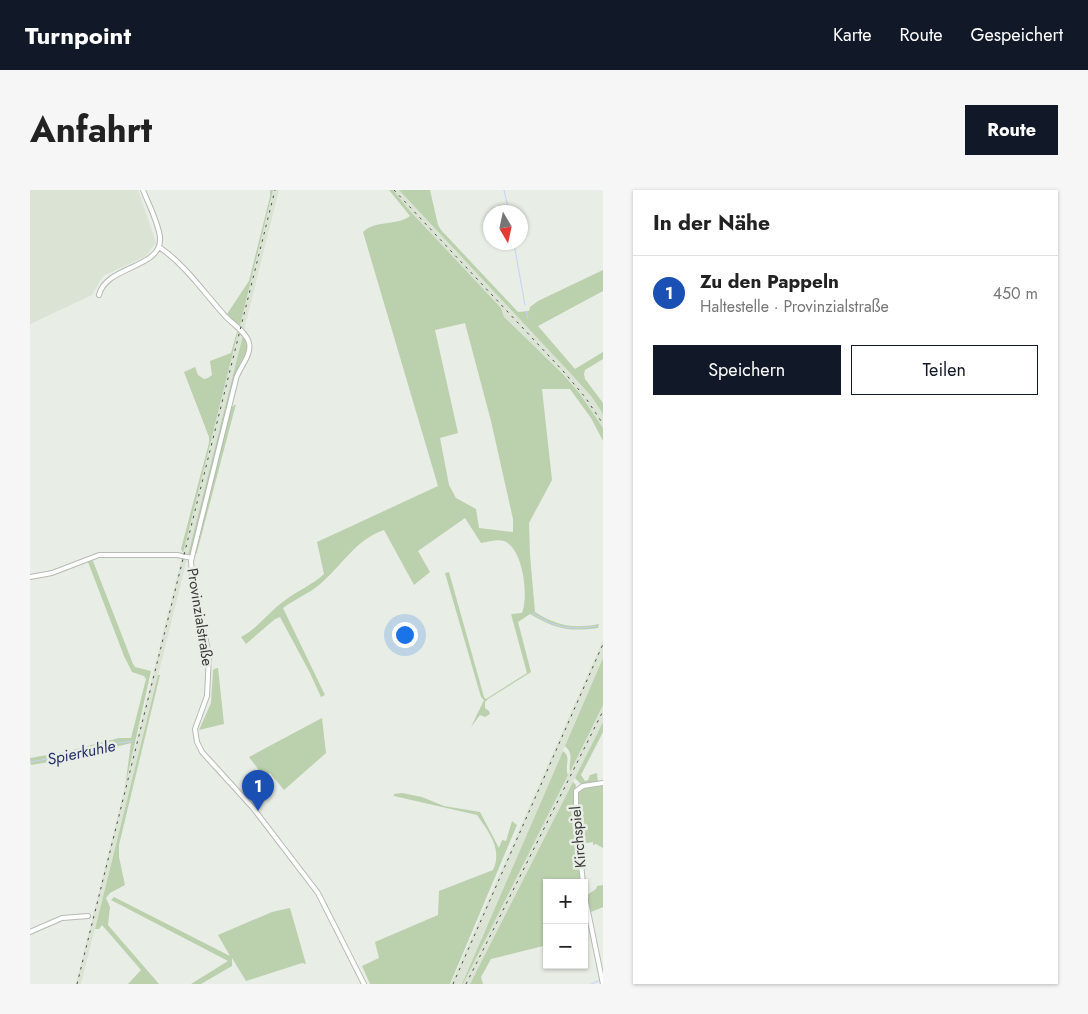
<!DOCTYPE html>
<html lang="de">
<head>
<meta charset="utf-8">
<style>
	body { margin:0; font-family:Jost,sans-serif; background:#f6f6f6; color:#222 }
	.controls { position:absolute; right:15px; bottom:15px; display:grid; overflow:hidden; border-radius:0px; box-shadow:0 1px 4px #0004 }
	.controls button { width:45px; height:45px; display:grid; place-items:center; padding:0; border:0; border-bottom:1px solid #e0e0e0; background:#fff; color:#222; font:25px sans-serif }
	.compass { position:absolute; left:453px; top:15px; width:45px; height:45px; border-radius:50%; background:#fff; box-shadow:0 1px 4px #0004; rotate:171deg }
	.you { position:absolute; left:374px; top:444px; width:18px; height:18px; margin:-12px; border:4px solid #fff; border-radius:50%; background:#1a73e8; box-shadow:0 0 0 8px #1a73e833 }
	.badge { display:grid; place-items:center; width:32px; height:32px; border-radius:50%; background:#111827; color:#fff; font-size:16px; font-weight:700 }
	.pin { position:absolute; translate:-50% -41px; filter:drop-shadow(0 1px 2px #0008) }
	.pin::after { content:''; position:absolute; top:26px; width:18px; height:15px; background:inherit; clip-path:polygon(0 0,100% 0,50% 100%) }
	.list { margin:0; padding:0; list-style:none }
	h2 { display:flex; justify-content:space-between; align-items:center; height:65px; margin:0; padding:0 20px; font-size:21px }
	h2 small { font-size:16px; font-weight:400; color:#767676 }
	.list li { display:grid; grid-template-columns:32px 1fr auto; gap:15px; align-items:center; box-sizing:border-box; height:75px; padding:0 20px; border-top:1px solid #e0e0e0 }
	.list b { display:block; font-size:19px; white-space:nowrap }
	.list p { margin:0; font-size:16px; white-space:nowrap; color:#767676 }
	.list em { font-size:16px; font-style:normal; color:#767676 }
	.actions { display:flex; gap:10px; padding:15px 20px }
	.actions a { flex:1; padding:11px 0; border:1px solid #111827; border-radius:0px; text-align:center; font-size:18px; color:#111827 }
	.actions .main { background:#111827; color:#fff }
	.map { position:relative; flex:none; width:573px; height:794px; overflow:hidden; border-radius:0px }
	header { display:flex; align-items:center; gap:30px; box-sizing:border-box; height:70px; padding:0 25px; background:#111827; color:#fff }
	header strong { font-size:24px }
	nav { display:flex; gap:28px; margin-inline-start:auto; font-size:18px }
	.intro { display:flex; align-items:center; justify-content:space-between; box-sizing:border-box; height:120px; padding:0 30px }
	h1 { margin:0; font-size:35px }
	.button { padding:12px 22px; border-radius:0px; background:#111827; color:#fff; font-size:18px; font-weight:700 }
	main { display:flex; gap:30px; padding:0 30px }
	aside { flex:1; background:#fff; border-radius:0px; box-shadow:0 1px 4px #0004 }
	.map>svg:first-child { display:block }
	.built { fill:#dae3d4 }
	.green { fill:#bbd0ad; fill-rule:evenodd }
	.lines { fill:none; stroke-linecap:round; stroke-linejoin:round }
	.stream { stroke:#c6d2fa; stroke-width:1 }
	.minor-casing { stroke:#b5bab3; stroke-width:6 }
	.minor { stroke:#fff; stroke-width:4 }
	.rail { stroke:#4c4e4b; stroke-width:1; stroke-dasharray:2.5 5; stroke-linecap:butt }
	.labels { text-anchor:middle; stroke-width:5; stroke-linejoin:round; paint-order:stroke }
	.street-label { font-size:15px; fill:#3a3c39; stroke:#e8ede5 }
	.water-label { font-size:16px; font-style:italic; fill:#27326b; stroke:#e8ede5 }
</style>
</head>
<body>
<header>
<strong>Turnpoint</strong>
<nav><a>Karte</a><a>Route</a><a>Gespeichert</a></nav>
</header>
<div class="intro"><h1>Anfahrt</h1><a class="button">Route</a></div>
<main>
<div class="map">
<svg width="573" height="794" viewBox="0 0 573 794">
	<rect width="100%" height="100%" fill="#e8ede5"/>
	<path class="built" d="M0,0H108L126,53L116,66L73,86L62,105L0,134Z
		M243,0H249L51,794H46Z
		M363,0H369L562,206L573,224V238L550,204L534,184L474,127L471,118L380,21Z
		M573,450V468L432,794H421Z
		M573,515V532L543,592L440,794H433Z"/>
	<path class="green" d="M240,0H243L210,135L205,132L197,124L219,91L240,7Z
		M359,0H363L380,21L471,118L474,127L533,184L550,204L573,238V251L561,228L540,199H512L522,290L499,333L500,365L505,422C527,436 543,439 569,434L568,438C539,442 525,439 500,424L488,432L501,482L458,509L455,512V518L459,521L460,524L455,527L450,525L441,537L454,510L451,507L415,383L419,382L454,507L456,509L497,483L481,424L492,423C499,406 493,358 474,351C468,349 458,352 451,353L435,328L388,361L400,382L384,395L354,340C326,349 311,377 289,395C278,404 265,409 253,418L295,505L291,507L280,483L250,427L245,429L216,454L211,447C228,438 239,422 254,411C267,401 282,395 294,384L287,352L408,296L333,42C345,30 367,36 380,26ZM435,133L461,231L483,329V342L449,338L446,319L426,308L419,295L410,248L428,243L405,140Z
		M369,0H400L408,35L411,40L488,122L499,121L500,117L508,111L573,80V101L508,136L545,179L573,162V169L555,180L554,184L555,189L573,213V224L562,207L543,186Z
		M207,142H208L153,363L151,359L179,253V247L154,182L165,177L168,185L174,189L178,188L182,185L180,171L201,163Z
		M213,145L215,148L218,158L209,176L204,191L162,363L158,365Z
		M206,214L167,362L168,364L165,362L199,225L202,217Z
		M63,371L103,474L105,477L121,481L95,597L101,553L38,569L1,575L0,568L34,562L89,548H101L116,489L114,486L102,482L94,466L58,372Z
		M573,468V515L540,582C538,571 545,565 535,556Z
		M188,478L194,534L169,540L181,513L183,481L184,479Z
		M128,485H130L89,655V667L95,695L80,703L76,708L80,717L78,735L129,794H98L111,780L72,735L69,739H65Z
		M292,528L296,563L254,600L240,583L234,587L219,567Z
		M573,532V542L551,585L555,591L558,590L560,585L567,583L568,592L552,595L545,588Z
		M533,561C542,567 534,576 538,585L433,794H432Z
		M543,592L546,595L544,609L551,687C544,696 528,693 517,693V755L461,769L451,787L453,794H440Z
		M573,594V658L566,654L563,655V652L550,654L547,607L548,601L553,598Z
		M372,603L392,607L414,616L450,622L469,658L472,650L476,651L482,631L487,635L420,794H340L332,776L349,768L345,752L408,725L409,701L463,680C473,659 458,641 447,625L364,606V604Z
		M573,695V717L561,722L557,705L566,699L567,696Z
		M84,707L200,766L188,745L242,722L260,718L276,774L272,773L216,791L202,768V776L171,794H161L198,771L81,710Z"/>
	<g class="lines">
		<path class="stream" d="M474,0L479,22
			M484,54L495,115
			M496,121L498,129
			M502,423C525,437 539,441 566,436
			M0,572L39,565L80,554L103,551
			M561,794L571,790"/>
		<defs>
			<path id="minor" d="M129,57C156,75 174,103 196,127C203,134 217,143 219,153C222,165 209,178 206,189L161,371L162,387L179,465L177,506L165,539L167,552L172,562L223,618L288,703L334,794
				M69,105C76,75 133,79 130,47C128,32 119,15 113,0
				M0,387L22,383L69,365H147L162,368
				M553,693L546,626V601L553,596L573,593
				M554,702L573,794
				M0,742L32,728L58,726"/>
		</defs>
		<use href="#minor" class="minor-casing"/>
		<use href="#minor" class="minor"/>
		<path class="rail" d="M364,0L533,181L555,207L573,234
			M47,794L245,0
			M423,794L573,454
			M436,794L573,521"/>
	</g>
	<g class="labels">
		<g class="street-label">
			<text transform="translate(170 427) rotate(81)" y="5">Provinzialstraße</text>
			<text transform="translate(548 647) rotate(-95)" y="5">Kirchspiel</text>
		</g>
		<g class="water-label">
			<text transform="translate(51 562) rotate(-12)" y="6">Spierkuhle</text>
		</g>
	</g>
</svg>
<div class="controls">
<button>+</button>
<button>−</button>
</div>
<svg class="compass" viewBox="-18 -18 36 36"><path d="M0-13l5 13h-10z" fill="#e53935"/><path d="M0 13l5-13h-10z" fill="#767676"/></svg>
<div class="you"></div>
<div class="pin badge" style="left:228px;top:621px;background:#1a4fb4">1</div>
</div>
<aside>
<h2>In der Nähe<small></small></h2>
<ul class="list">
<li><span class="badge" style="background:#1a4fb4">1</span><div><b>Zu den Pappeln</b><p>Haltestelle · Provinzialstraße</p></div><em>450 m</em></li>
</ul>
<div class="actions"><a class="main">Speichern</a><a>Teilen</a></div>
</aside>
</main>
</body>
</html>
